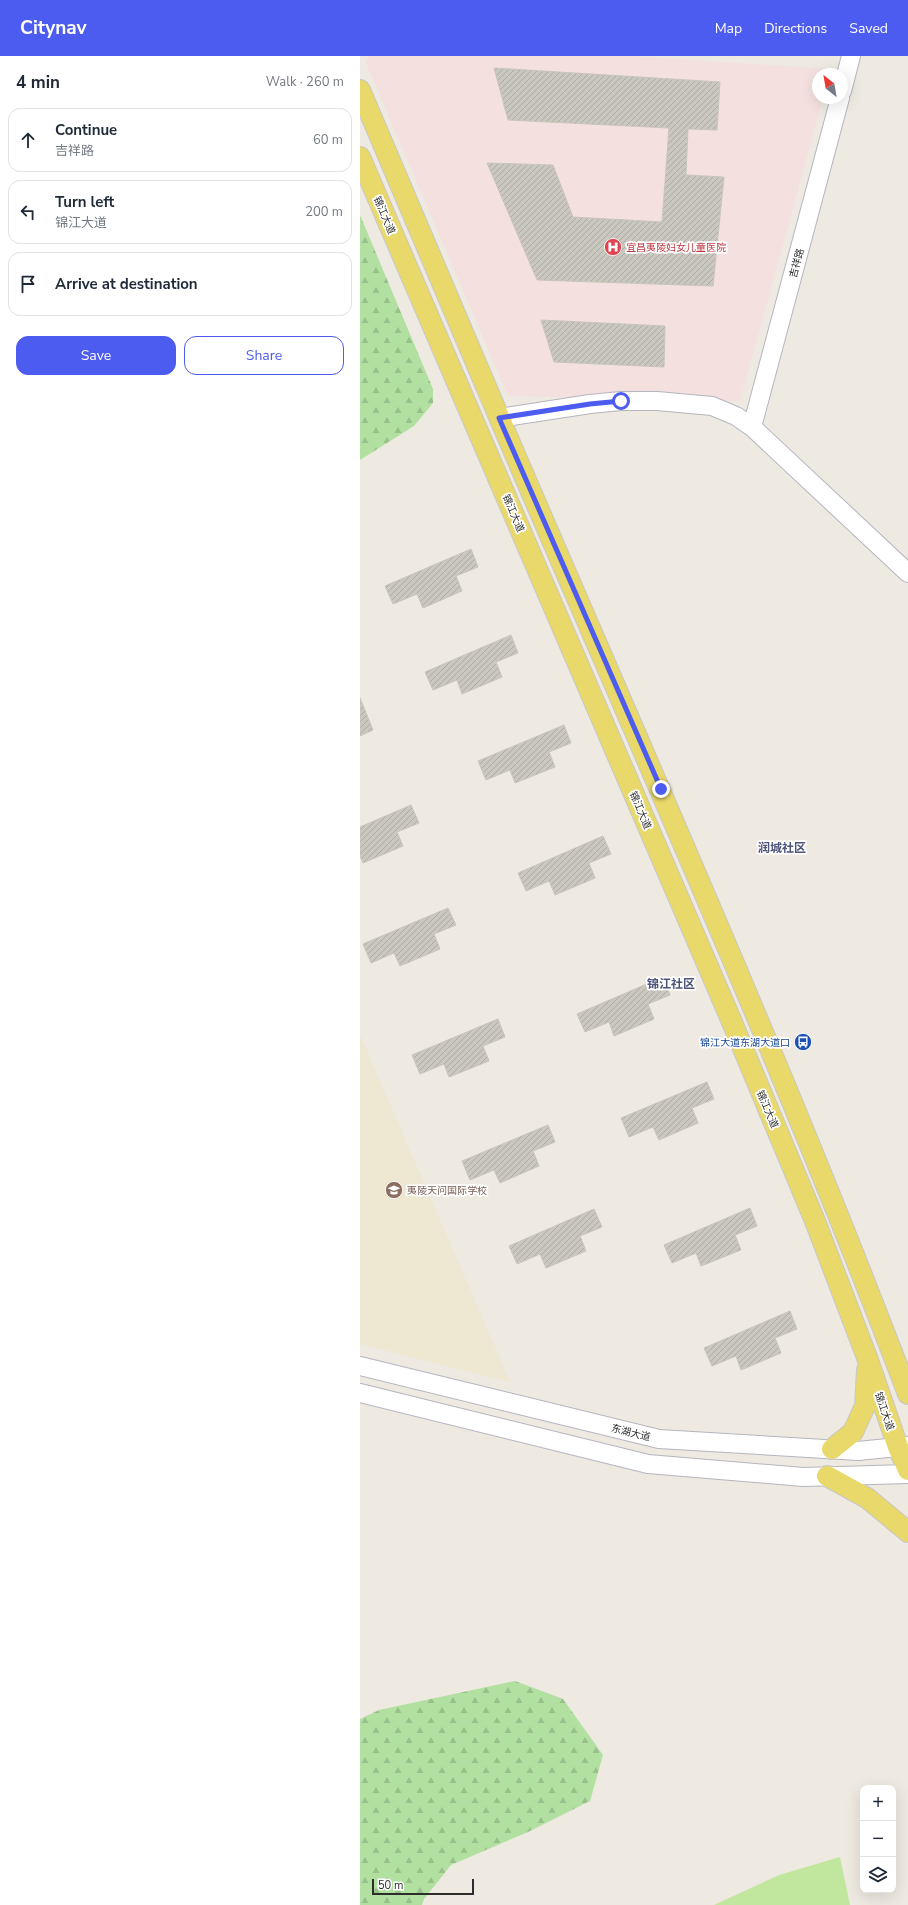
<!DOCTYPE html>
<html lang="en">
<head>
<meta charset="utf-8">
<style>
	body { margin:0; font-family:"Nunito Sans","Noto Sans SC",sans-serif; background:#f6f6f7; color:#1f2937 }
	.controls { position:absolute; right:12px; bottom:12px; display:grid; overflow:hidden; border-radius:8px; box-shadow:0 4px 16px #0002 }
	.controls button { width:36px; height:36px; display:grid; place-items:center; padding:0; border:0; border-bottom:1px solid #e0e1e3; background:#fff; color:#1f2937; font:20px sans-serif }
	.compass { position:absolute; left:452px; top:12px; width:36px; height:36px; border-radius:50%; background:#fff; box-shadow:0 4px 16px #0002; rotate:329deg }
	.scale { position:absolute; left:12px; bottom:10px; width:102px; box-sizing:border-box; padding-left:4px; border:2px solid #2d2d2d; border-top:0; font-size:11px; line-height:14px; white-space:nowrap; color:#2d2d2d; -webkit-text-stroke:3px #fff; paint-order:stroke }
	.stop { position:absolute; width:12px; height:12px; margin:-9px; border:3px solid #4c5bf0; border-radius:50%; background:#fff }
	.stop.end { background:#4c5bf0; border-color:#fff; box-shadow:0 1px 4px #0008 }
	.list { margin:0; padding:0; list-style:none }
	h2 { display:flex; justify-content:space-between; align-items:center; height:52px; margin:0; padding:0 16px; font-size:17px }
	h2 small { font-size:13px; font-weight:400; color:#747a83 }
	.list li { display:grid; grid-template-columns:26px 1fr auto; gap:12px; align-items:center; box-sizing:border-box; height:64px; margin:0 8px 8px; padding:0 8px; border:1px solid #e0e1e3; border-radius:12px }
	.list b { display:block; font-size:15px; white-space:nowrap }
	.list p { margin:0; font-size:13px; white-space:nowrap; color:#747a83 }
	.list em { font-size:13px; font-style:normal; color:#747a83 }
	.actions { display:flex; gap:8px; padding:12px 16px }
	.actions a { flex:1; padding:9px 0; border:1px solid #4c5bf0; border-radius:12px; text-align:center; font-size:14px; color:#4c5bf0 }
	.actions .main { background:#4c5bf0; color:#fff }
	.icon { flex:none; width:22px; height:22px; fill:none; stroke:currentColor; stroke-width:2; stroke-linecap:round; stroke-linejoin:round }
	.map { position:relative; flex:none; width:548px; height:1849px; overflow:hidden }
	header { display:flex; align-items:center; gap:24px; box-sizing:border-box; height:56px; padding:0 20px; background:#4c5bf0; color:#fff }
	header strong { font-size:19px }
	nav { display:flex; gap:22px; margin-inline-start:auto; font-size:14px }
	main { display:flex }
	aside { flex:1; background:#fff }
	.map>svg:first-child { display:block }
	.education { fill:#eee7d2 }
	.medical { fill:#f3e0df }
	.forest { fill:url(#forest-firs) }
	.pitch { fill:#c1e79e }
	.building { fill:url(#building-hatch); stroke:#c9c5ba }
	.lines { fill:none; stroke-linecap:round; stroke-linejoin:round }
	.secondary-casing { stroke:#b4b5bf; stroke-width:20 }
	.primary-casing { stroke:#c8c8c8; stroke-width:22 }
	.secondary { stroke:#fff; stroke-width:18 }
	.primary { stroke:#e9d86a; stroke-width:20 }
	.route { stroke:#4c5bf0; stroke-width:5 }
	.labels { text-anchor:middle; stroke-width:3.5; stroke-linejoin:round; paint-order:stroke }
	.street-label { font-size:10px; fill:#2d2d2d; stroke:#fff }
	.health-label { font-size:10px; fill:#be3a42; stroke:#fff; text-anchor:start }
	.transit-label { font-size:10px; fill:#164399; stroke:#fff; text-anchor:end }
	.education-label { font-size:10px; fill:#785e54; stroke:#fff; text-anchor:start }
	.quarter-label { font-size:12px; font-weight:bold; fill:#4f537c; stroke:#fff }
</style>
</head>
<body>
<header>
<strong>Citynav</strong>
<nav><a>Map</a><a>Directions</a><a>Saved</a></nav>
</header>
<main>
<aside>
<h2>4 min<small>Walk · 260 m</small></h2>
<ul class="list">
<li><svg class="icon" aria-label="ahead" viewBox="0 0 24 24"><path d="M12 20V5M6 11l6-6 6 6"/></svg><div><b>Continue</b><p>吉祥路</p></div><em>60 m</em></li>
<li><svg class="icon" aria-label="left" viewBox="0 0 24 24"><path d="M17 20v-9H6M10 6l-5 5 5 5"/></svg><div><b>Turn left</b><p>锦江大道</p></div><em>200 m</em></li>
<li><svg class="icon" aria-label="arrive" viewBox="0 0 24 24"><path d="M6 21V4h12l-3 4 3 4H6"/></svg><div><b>Arrive at destination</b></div></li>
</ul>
<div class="actions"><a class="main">Save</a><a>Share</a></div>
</aside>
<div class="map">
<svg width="548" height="1849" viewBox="0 0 548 1849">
	<defs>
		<pattern id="forest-firs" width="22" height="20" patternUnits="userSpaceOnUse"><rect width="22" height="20" fill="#b1e0a1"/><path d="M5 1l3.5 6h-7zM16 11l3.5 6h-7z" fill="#99c08b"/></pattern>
		<pattern id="building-hatch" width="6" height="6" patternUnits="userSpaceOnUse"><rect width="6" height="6" fill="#cac7bf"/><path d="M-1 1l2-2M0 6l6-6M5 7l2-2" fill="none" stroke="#aeaba4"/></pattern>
	</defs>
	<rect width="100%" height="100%" fill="#eee9e1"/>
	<path class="education" d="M0,979L150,1326L0,1288Z"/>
	<path class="medical" d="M9,0H270L471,13L469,18H458V42H463L380,345L148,340L6,7Z"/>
	<path class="forest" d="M0,159L73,333V347L54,370L0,404Z
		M155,1625L203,1643L243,1699L230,1745L168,1776L91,1809L64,1843L62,1849H0V1663L19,1654Z"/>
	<path class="pitch" d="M480,1801L490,1849H354L419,1819Z"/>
	<path class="building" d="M134,12L360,26L357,74L328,73L326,119L364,121L353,230L177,224L127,107L193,109L213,161L302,166L309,72L148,64Z
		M181,264L305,270L304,311L194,306Z
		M111,493L118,511L96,520L102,535L63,552L57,538L33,548L25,530Z
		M151,579L158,597L136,606L142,621L102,638L97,624L73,634L65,616Z
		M0,642L13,674L0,680Z
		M204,669L211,687L189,696L195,711L155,727L150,714L126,724L118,705Z
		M51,749L59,767L37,776L43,790L3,807L0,800V771Z
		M243,780L251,798L229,807L235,822L195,839L189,825L166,835L158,817Z
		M88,852L96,869L74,878L80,893L40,910L34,897L11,907L3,888Z
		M303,921L310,939L288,948L294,963L254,980L249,966L225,976L217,958Z
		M138,963L145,981L123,990L129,1005L89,1021L84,1008L60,1018L52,999Z
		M347,1026L354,1043L332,1052L338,1067L299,1084L293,1071L269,1081L261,1062Z
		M188,1069L195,1086L173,1095L179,1110L140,1127L134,1114L110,1124L102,1105Z
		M390,1152L397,1170L375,1179L381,1194L341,1210L336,1197L312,1207L304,1189Z
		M234,1153L242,1171L220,1180L226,1195L186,1212L180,1198L157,1208L149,1190Z
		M430,1255L437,1273L415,1282L421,1297L381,1314L376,1300L352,1310L344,1292Z"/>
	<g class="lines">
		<defs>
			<path id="secondary" d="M482,35L491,0
				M139,362L230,348L261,345H297L352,350L376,360L392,371L548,517
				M392,371L480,42
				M0,1310L299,1383L498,1395L548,1390
				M0,1337L288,1408L443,1421L548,1418"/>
			<path id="primary" d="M0,34C46,143 92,252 139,361C278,686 423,1008 548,1338
				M0,101L369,959L455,1165L508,1304L538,1391L548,1414
				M472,1393L493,1376L505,1350L507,1314
				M467,1420L507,1442L548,1476"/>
		</defs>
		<use href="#secondary" class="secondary-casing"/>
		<use href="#primary" class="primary-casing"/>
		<use href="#secondary" class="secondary"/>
		<use href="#primary" class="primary"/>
	</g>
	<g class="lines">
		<path class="route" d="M261,345L230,348L139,362L301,733"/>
	</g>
	<defs>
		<symbol id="hospital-disc" viewBox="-11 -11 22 22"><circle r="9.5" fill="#e0444e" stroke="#fff"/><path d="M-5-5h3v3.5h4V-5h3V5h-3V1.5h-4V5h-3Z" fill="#fff"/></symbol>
		<symbol id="bus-disc" viewBox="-11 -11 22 22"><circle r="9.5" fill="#1a4fb4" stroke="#fff"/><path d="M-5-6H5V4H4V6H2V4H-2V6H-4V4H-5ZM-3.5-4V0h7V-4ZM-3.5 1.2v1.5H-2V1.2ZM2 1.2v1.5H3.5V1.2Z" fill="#fff"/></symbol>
		<symbol id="school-disc" viewBox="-11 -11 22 22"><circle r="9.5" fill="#8d6e63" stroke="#fff"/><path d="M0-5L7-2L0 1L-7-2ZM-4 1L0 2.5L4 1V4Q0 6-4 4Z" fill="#fff"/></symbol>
	</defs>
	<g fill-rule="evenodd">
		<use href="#hospital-disc" x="243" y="181" width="20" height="20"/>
		<use href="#bus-disc" x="433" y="976" width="20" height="20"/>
		<use href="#school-disc" x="24" y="1124" width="20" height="20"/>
	</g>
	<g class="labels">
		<g class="street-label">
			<text transform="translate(25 159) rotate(67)" y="4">锦江大道</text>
			<text transform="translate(436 207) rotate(-75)" y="4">吉祥路</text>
			<text transform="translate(154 457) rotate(67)" y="4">锦江大道</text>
			<text transform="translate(281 754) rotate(67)" y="4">锦江大道</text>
			<text transform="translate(408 1053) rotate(67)" y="4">锦江大道</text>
			<text transform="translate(525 1355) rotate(71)" y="4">锦江大道</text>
			<text transform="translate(271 1376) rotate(14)" y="4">东湖大道</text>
		</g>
		<g class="health-label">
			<text x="266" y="195">宜昌夷陵妇女儿童医院</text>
		</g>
		<g class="transit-label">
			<text x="430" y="990">锦江大道东湖大道口</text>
		</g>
		<g class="education-label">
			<text x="47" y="1138">夷陵天问国际学校</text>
		</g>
		<g class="quarter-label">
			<text x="422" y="796">润城社区</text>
			<text x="311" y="932">锦江社区</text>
		</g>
	</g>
</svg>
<div class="controls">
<button>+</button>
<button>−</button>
<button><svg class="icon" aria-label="layers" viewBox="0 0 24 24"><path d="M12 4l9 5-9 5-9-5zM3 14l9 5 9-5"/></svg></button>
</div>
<svg class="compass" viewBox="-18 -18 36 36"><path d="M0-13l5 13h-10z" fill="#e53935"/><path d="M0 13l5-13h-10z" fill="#747a83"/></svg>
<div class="scale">50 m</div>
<div class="stop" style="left:261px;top:345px"></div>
<div class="stop end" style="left:301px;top:733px"></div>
</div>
</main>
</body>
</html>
